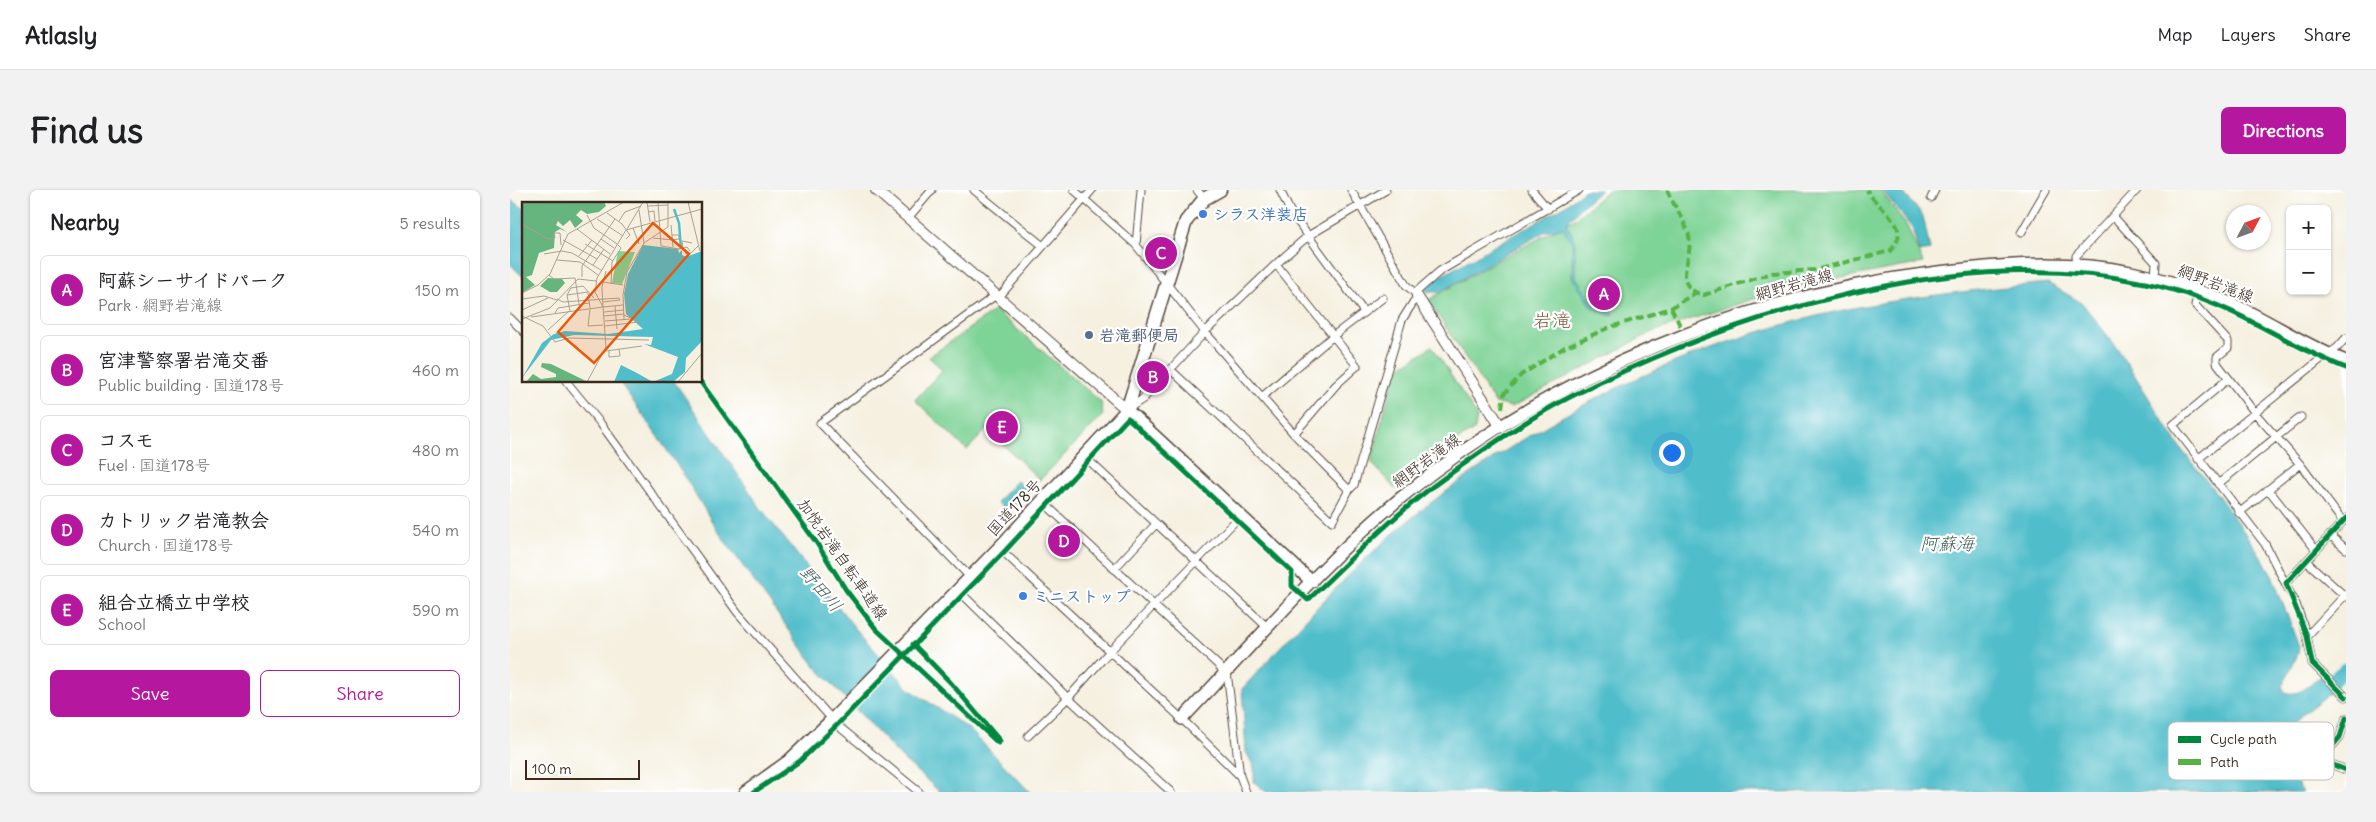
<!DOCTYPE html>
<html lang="en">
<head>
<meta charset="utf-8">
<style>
	body { margin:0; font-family:Delius,"Klee One",sans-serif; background:#f2f2f2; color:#202124 }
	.controls { position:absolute; right:15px; top:15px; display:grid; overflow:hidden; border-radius:8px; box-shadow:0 1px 4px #0004 }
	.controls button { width:45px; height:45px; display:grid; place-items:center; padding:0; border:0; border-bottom:1px solid #e0e0e0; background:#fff; color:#202124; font:25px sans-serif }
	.compass { position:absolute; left:1716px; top:15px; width:45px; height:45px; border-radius:50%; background:#fff; box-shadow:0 1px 4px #0004; rotate:49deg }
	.scale { position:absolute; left:15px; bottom:12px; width:115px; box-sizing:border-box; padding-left:5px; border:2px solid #3b2a1e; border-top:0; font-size:14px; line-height:18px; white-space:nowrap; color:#3b2a1e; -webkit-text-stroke:4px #fff; paint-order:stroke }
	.you { position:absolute; left:1161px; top:262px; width:18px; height:18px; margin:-12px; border:4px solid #fff; border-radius:50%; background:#1a73e8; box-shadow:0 0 0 8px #1a73e833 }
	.badge { display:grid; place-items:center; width:32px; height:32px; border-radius:50%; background:#b5179e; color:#fff; font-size:16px; font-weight:700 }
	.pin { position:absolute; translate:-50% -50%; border:2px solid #fff; box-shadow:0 1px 5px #0006 }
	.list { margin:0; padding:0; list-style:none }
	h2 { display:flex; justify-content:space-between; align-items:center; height:65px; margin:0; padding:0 20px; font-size:21px }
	h2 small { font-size:16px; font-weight:400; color:#757577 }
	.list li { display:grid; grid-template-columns:32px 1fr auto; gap:15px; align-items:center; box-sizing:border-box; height:70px; margin:0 10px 10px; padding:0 10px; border:1px solid #e0e0e0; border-radius:8px }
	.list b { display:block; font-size:19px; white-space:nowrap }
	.list p { margin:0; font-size:16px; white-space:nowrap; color:#757577 }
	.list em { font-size:16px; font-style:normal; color:#757577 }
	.actions { display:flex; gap:10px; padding:15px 20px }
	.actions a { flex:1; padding:11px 0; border:1px solid #b5179e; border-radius:8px; text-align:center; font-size:18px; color:#b5179e }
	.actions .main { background:#b5179e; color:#fff }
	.map { position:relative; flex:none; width:1836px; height:602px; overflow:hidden; border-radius:8px }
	header { display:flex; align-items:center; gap:30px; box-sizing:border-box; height:70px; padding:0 25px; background:#fff; border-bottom:1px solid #e0e0e0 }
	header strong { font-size:24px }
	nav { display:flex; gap:28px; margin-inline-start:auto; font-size:18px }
	.intro { display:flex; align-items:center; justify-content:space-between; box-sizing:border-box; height:120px; padding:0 30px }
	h1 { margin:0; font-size:35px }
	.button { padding:12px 22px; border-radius:8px; background:#b5179e; color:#fff; font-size:18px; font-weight:700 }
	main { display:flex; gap:30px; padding:0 30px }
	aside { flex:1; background:#fff; border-radius:8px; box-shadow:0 1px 4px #0004 }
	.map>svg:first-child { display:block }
	.green { fill:#7ed396; stroke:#5c7e5a }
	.water { fill:#50bdca; stroke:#467474 }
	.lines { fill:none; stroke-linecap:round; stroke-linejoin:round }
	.river { stroke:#50bdca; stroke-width:14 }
	.street-casing { stroke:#57483b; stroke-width:9 }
	.secondary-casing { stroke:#57483b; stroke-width:12 }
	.primary-casing { stroke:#57483b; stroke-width:14 }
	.highway-casing { stroke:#57483b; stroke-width:15 }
	.street { stroke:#fff; stroke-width:7 }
	.secondary { stroke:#fff; stroke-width:10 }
	.primary { stroke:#fff; stroke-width:11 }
	.highway { stroke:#fff; stroke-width:12 }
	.quiet { stroke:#57b245; stroke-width:4; stroke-dasharray:8 4; stroke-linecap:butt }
	.cycleway-casing { stroke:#fff; stroke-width:8 }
	.cycleway { stroke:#00873e; stroke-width:5 }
	.shop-dot { fill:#3f7fe0; stroke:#fff; stroke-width:2 }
	.service-dot { fill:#5c6f8a; stroke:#fff; stroke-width:2 }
	.labels { text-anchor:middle; stroke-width:4.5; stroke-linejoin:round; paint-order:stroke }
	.shop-label { font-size:16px; font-weight:bold; fill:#366cbe; stroke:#fff; text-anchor:start }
	.street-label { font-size:16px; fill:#3b2a1e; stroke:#fff }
	.service-label { font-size:16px; font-weight:bold; fill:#4e5e75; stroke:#fff; text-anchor:start }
	.water-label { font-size:18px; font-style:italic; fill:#425d5a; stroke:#fff }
	.quarter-label { font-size:19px; fill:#7e5940; stroke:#fff }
	.inset-river { fill:none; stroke:#50bdca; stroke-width:2.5 }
	.inset-road { fill:none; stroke:#aba192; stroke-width:1 }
	.view { fill:#e8590c; fill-opacity:0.15; stroke:#e8590c; stroke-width:2.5 }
	.inset-edge { fill:none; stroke:#3b2a1e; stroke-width:2.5 }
	.key { fill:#fff; stroke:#c4bfbc; stroke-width:1 }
	.key-label { font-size:14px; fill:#3b2a1e }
</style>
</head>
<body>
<header>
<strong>Atlasly</strong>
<nav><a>Map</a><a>Layers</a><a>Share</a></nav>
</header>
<div class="intro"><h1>Find us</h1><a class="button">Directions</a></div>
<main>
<aside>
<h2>Nearby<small>5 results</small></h2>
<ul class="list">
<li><span class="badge">A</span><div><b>阿蘇シーサイドパーク</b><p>Park · 網野岩滝線</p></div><em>150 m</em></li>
<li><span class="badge">B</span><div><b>宮津警察署岩滝交番</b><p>Public building · 国道178号</p></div><em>460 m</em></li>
<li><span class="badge">C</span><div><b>コスモ</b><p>Fuel · 国道178号</p></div><em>480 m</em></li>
<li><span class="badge">D</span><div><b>カトリック岩滝教会</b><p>Church · 国道178号</p></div><em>540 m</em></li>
<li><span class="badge">E</span><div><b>組合立橋立中学校</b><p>School</p></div><em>590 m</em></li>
</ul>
<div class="actions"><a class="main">Save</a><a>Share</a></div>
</aside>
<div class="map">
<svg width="1836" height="602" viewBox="0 0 1836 602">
	<rect width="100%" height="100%" fill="#fff"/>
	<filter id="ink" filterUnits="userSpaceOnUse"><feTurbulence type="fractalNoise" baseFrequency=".02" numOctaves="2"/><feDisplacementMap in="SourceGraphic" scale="10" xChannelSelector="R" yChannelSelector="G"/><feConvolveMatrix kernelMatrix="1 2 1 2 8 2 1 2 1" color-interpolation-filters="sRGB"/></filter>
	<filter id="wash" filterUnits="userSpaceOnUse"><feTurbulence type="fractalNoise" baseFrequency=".0096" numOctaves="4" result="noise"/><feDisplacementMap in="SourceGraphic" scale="20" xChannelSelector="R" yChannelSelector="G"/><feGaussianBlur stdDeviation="1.12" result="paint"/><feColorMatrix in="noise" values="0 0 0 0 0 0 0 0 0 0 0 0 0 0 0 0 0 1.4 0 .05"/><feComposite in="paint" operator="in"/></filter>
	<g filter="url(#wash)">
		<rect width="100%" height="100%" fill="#f5f0e0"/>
		<path class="green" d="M1098,0H1370L1397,36L1413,73L1277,98L1142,142L1002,217L985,213L918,110L983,73L1065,29Z
			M485,120L591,212L593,225L530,290L477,239L457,260L405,210L432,180L419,167Z
			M922,156L967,226L965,239L928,263L885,299L861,272L885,181Z"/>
		<path class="water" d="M1075,0H1091L1070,18L1056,34L1062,44L1065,55V86L1084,115L1104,123L1102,126L1081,117L1062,87V53L1053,37L1034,42L930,102H918L915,99L931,86L1053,17Z
			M1372,0H1391L1413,26L1420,60L1409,62L1402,38Z
			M0,10L14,18V88L0,74Z
			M1538,93L1572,113L1608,159L1671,259L1708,305L1753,369L1763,388L1789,456L1788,464L1772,496L1773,501C1787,509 1801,494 1811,486L1823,501L1791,525L1769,550L1774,574L1793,602H756L744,592V577L736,562L732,499C791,435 849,368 918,315C1044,219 1188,149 1343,118C1408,106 1473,99 1538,93Z
			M109,191H164L252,320L345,438L399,499L459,539L520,602H430L392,568L305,476L207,340L172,282Z
			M507,291L518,301L498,322L487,312Z"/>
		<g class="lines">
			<path class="river" d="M1810,501L1836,479"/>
		</g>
	</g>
	<g filter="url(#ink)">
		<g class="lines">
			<defs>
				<path id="street" d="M464,0L533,56
					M564,0L626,55L695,142L784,244L839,300L822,331L660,179
					M687,0L694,9
					M770,0L780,21L854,122
					M841,0L896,95L907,105
					M1022,0L1038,19
					M1421,8L1425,0
					M1603,26L1646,73L1645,88
					M398,28L422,0
					M1511,43L1536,0
					M626,55L631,0
					M766,74L847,176L826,195L784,244
					M1567,75L1566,66L1627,0
					M1689,100L1685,115L1718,151V158L1707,167V173L1745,223L1790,274L1833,332
					M905,103L930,81L1069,0
					M489,107L582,0
					M0,128L14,142
					M1718,189L1663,235L1755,354L1786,414L1797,446L1802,473L1836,507
					M56,191L91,234L228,423L327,535L409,602
					M752,207L823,146L873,108
					M619,218L633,209L695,142L766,74L798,46L876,0
					M574,266L758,438
					M1688,269L1811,169L1827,158L1836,148
					M1708,294L1791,227
					M1758,299L1806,360
					M839,300L844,295L892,130L904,111L909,108
					M532,311L708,475L715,484
					M1729,323L1790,274
					M1820,345L1836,359
					M489,358L672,529L730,586
					M1796,371L1836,407
					M604,379L646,334
					M460,387L310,233L486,105
					M1776,393L1836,328
					M448,400L558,508L661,602
					M1797,446L1836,404
					M717,482L730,586L736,602
					M1836,528L1830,547L1818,561L1816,572L1836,580
					M518,546L558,508L599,462L730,326"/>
				<path id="secondary" d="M366,0L617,220
					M907,106L991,237"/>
				<path id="primary" d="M617,220L802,392
					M672,529C744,454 812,372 893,306C1046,182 1234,106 1428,82C1492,74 1557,69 1621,82C1658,90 1694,101 1729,117C1765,134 1798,157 1836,171"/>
				<path id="highway" d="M236,602L279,571L323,529L489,358L617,220L676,31L694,9L710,0"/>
			</defs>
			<use href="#street" class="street-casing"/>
			<use href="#secondary" class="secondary-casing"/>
			<use href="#primary" class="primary-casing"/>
			<use href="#highway" class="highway-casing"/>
			<use href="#street" class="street"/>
			<use href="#secondary" class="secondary"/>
			<use href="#primary" class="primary"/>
			<use href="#highway" class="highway"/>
			<path class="quiet" d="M1157,0C1163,15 1175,30 1179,46C1184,69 1159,97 1194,105L1262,83L1305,80L1380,61C1405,35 1369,22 1357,0
				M1161,118L1171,137
				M992,218L994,204L1011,185L1055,157L1098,138L1161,118L1185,103"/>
			<defs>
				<path id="cycleway" d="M190,191L306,352L336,400L366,439L488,553L490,551L441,493L403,454
					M1836,328L1776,393L1797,446L1802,473L1836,507
					M1836,528L1830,547L1818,561L1816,572L1836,580
					M244,602L290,571L327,535L494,362L618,228L782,382V396L798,410C839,371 878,331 922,297C964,266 1016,229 1062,206C1228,122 1449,54 1635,93C1674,101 1713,116 1748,135C1777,150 1805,166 1836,178"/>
			</defs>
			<use href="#cycleway" class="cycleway-casing"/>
			<use href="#cycleway" class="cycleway"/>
		</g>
	</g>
	<g class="shop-dot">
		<circle cx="693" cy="24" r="5"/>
		<circle cx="513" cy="406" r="5"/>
	</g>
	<circle class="service-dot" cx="579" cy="145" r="5"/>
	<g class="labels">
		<g class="shop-label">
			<text x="703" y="30">シラス洋装店</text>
			<text x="523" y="412">ミニストップ</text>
		</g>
		<g class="street-label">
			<text transform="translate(1706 93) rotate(21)" y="6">網野岩滝線</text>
			<text transform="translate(1284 94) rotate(-15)" y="6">網野岩滝線</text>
			<text transform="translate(916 270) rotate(-36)" y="6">網野岩滝線</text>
			<text transform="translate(504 317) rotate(-47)" y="6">国道178号</text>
			<text transform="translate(333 369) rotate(55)" y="6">加悦岩滝自転車道線</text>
		</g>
		<g class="service-label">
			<text x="589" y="151">岩滝郵便局</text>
		</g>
		<g class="water-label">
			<text x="1437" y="360">阿蘇海</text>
			<text transform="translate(311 399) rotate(49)" y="6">野田川</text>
		</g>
		<g class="quarter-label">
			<text x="1042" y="137">岩滝</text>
		</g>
	</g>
	<g transform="translate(12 12)">
		<rect width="180" height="180" fill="#f5f0e0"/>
		<path d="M96,49L113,50L100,82L90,81Z" fill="#7ed396"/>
		<path d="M0,0H82L84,4L77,10L65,12L59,8L54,13L61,19L53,26L48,18L41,24L36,19L34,23L45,30L38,27L33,30L32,46L17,51L10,73L4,75L13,83L0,91ZM26,76L40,77L43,81L35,90H28L18,84ZM20,161L29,162L64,179L4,180L11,172L19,177L34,175V172L19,165Z" fill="#66b57f"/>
		<path d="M121,43L156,47L157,51L160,48V53L164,55L180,49V139L164,156L163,170L158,174L151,180H131L150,172L156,155L122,142L129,143L131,135L52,133L29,138L0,176L20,141L32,132L43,129L86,132L121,127L104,112L102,92L106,72ZM99,163L113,170L131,180H92Z" fill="#50bdca"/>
		<path class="inset-river" d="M152,7L157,21L159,47"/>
		<path class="inset-road" d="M125,0L128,20M136,0L139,44M166,0L178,49M126,4L146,3M117,8L122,41M126,10L132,9L133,19M85,11L100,22L108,33L104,37M65,13L72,26L95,42M75,17L101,34M97,19L103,10L119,4M0,22L26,37L33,36L32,31H38L39,43M149,23L151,45M111,26L117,42M55,27L88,52M105,27L121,0M150,33H157V37L150,38M131,36L151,38M79,37L92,46M41,38L75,57M63,42L91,59M139,44L157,47L165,45L168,49M161,47L160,39L170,41M162,47L164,52L169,51L176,44M22,52L40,49L50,51L79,68M57,54L70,38M35,58L58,60L76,73M71,63L82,47M27,73L32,77L53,76L58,108M60,75V64L93,17M81,80L101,83M89,82L90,60L99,46L96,43M0,91L16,83L28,72L46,32L102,0M66,91L68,106M45,93L66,90M0,97L22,94L35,98M35,97L41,100L97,96L98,98M81,100L98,98M93,104L95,127M81,105L101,103M68,107L66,124L81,123M0,108L26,96M48,109L45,93L49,86L61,84L72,96M82,110L101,108M33,111L36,106L67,101M102,113L117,120M0,114L21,124L33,140L47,136L127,138M82,114L102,112M9,115L81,105L80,85L84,69M0,117L28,106L56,77L74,79M102,117L101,93L105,70L122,41L146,25V0M83,119L109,117M83,124L117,120M26,128L47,109M84,149L120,144M87,149V155L98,154L97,147M65,180L84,145L81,105L73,90L75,76L104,28L180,7M156,180L180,151"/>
		<path class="view" d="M131,21L167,52L72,161L36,130Z"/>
		<rect width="180" height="180" class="inset-edge"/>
	</g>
	<rect x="1658" y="532" width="166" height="58" rx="8" class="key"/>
	<rect x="1668" y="546" width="23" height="7" fill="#00873e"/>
	<rect x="1668" y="569" width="23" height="6" fill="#57b245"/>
	<g class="key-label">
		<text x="1700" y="554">Cycle path</text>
		<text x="1700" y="577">Path</text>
	</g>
</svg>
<div class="controls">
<button>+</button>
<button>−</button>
</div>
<svg class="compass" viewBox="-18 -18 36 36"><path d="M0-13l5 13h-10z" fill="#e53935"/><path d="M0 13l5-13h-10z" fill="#757577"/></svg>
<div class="scale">100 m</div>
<div class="you"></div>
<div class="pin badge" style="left:1094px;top:104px">A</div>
<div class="pin badge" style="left:643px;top:187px">B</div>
<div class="pin badge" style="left:651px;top:63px">C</div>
<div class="pin badge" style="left:554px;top:351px">D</div>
<div class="pin badge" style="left:492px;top:237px">E</div>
</div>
</main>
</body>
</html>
